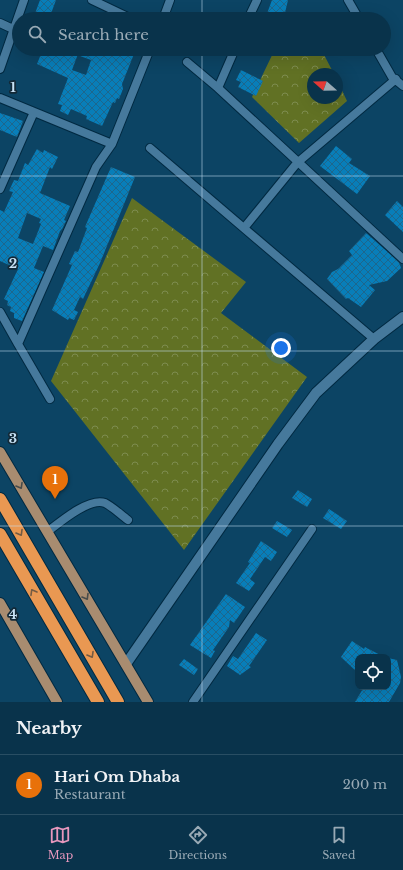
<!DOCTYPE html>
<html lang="en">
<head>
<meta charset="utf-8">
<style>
	body { margin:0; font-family:"Libre Baskerville",serif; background:#173f55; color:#f1f3f6 }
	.controls { position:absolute; right:12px; bottom:12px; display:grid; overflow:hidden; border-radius:8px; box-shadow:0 4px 16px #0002 }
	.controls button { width:36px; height:36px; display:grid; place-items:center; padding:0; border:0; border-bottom:1px solid #294e63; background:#09334b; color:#f1f3f6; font:20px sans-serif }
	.compass { position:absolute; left:307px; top:68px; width:36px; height:36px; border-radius:50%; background:#09334b; box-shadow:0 4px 16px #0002; rotate:290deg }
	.you { position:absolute; left:281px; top:348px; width:14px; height:14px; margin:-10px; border:3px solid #fff; border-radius:50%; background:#1a73e8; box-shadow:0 0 0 6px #1a73e833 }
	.badge { display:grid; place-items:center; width:26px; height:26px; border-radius:50%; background:#e797bd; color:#fff; font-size:13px; font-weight:700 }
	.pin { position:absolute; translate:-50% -33px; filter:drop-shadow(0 1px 2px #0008) }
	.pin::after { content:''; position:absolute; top:21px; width:14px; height:12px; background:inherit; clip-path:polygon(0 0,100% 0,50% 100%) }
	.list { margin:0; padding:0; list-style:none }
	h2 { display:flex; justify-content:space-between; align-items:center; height:52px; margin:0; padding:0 16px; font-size:17px }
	h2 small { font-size:13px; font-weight:400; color:#99aab5 }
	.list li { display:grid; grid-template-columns:26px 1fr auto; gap:12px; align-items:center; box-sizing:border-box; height:60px; padding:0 16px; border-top:1px solid #294e63 }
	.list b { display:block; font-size:15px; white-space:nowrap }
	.list p { margin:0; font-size:13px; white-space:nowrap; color:#99aab5 }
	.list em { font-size:13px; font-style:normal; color:#99aab5 }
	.icon { flex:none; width:22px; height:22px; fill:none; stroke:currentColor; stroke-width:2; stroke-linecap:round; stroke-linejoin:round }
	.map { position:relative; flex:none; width:403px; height:702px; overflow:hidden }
	.search { position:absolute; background:#09334b; box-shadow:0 4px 16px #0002; left:12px; right:12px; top:12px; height:44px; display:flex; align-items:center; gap:10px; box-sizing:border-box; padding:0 14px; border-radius:22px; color:#99aab5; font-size:15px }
	.sheet { height:112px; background:#09334b }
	nav { display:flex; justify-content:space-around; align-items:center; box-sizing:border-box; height:56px; border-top:1px solid #294e63; background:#09334b; font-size:11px; color:#99aab5 }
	nav a { display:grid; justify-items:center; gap:2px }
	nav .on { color:#e797bd }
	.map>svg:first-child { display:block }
	.park { fill:url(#park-crowns) }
	.building { fill:url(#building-cross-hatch); fill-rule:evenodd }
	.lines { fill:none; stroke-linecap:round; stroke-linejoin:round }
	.minor-casing { stroke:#002941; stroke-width:10 }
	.tertiary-casing { stroke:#002941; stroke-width:12 }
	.primary-casing { stroke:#002941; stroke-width:12 }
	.motorway-casing { stroke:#002941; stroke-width:14 }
	.minor { stroke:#46799c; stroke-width:8 }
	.tertiary { stroke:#46799c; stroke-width:10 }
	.primary { stroke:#a88c70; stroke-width:10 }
	.motorway { stroke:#e99852; stroke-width:12 }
	.oneway { stroke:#474c4b }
	.oneway2 { stroke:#735b43 }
	.grid { fill:none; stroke:#c8e2f5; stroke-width:1; stroke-opacity:0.55 }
	.grid-label { font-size:13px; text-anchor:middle; font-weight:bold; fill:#c8e2f5; stroke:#132937; stroke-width:3.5; stroke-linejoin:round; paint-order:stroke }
</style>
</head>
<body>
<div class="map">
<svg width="403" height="702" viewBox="0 0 403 702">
	<defs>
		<pattern id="park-crowns" width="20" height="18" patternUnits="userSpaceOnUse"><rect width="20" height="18" fill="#617124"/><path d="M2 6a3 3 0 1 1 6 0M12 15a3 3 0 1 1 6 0" fill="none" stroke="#7d8c4f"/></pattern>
		<pattern id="building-cross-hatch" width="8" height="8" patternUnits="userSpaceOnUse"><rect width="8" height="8" fill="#087eb9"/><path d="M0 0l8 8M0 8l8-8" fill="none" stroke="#1d678d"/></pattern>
	</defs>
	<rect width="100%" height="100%" fill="#0c4464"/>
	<path class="park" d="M275,49H321L334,74H313V98H337V80L347,101L299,143L252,97Z
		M132,198L246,282L221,313L307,377L184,550L51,381Z"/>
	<path class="building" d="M40,0H56L49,19H33Z
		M272,0H288L285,13L299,19H265Z
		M43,49H66L78,54L72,70L86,75L91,60L80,56L83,49H136L122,84L123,89L119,99L117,98L115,103L113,102L102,126L86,119L87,116L71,109L68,115L60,111L62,105L58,104L68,78L37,64Z
		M241,70L263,81L256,96L238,87L241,82L236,80Z
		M0,113L23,121L17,137L0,130Z
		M336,146L352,159L349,163L370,176L357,194L320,166Z
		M37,149L43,153L44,150L58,157L52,169L50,167L40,193L70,206L64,220L66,221L62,229L60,231L53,250L43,246L34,268L44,272L22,321L14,318V313L10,311L11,307L7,305L8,301L4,299L18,269L0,261V210L4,212L13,192L9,191L14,180L18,181L25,163L28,165ZM27,213L41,219L39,223L41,224L33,244L18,238Z
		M111,167L135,177L100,263L83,299L80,297L74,310L78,312L74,320L69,318L68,320L52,310L72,265L69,264L75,251L78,252L87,228L85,227Z
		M397,201L403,207V232L385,215Z
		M366,233L399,262L401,268L387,281L369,285L375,290L361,307L348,298L346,299L327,279L332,272L338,269L352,255L349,251Z
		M298,490L312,499L307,507L292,498Z
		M329,509L347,521L341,529L323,518Z
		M277,521L292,530L287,537L272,528Z
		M261,541L277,552L271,561L265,557L250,579L255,583L249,591L236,583L250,563L248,562Z
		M226,594L245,607L234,623L230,620L229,627L213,650L215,651L211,658L190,645Z
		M256,633L267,640L249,666L251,667L240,675L227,666L233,656L238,659Z
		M352,641L364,649L365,647L384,657H358V673L341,657Z
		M388,658L397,660L401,677L400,683L389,702H355L364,687H388Z
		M184,659L198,669L194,675L179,665Z"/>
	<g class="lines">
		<defs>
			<path id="minor" d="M92,0L132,19
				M348,0L359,19
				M163,19L170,0
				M248,19L257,0
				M0,23L13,29
				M235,49L218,88L403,259
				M376,49L392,77L403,86
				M187,62L218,88
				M0,69L24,0
				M0,98L112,144L150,49
				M150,148L374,339
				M0,189L34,112
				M244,228L297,163L396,79
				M0,312L18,344L96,167L112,144
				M18,344L50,399
				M47,532C59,523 89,497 105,503C113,507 121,515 128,520
				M193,702L312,529"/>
			<path id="tertiary" d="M126,664L278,444L316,393L374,339L403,317"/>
			<path id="primary" d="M0,452L148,702
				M0,603L57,702"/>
			<path id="motorway" d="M0,499L118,702
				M0,534L98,702"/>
		</defs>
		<use href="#minor" class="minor-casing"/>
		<use href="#tertiary" class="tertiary-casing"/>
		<use href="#primary" class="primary-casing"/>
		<use href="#motorway" class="motorway-casing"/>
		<use href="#minor" class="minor"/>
		<use href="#tertiary" class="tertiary"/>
		<use href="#primary" class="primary"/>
		<use href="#motorway" class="motorway"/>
	</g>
	<defs><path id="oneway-chevron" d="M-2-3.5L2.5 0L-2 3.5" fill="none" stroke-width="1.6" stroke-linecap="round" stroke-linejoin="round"/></defs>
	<g class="oneway">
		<use href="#oneway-chevron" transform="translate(20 486) rotate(60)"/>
		<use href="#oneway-chevron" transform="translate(86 597) rotate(59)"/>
	</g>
	<g class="oneway2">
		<use href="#oneway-chevron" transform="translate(20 533) rotate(60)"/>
		<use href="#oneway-chevron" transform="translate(33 592) rotate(-120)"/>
		<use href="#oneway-chevron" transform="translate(91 655) rotate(60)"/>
	</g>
	<path class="grid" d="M202,0V19M202,49V702M0,176H403M0,351H403M0,526H403"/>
	<g class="grid-label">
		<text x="13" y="92">1</text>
		<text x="13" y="268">2</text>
		<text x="13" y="443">3</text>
		<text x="13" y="619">4</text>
	</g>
</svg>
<div class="controls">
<button><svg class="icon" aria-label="locate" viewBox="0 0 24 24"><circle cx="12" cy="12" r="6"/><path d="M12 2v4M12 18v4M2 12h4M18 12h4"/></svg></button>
</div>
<svg class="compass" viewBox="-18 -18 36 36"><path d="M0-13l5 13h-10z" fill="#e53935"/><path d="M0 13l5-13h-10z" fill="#99aab5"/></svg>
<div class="you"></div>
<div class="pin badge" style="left:55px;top:499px;background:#e8710a">1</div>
<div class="search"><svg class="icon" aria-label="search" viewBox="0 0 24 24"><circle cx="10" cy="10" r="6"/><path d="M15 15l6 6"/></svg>Search here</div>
</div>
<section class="sheet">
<h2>Nearby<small></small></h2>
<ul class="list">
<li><span class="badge" style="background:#e8710a">1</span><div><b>Hari Om Dhaba</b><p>Restaurant</p></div><em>200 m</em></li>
</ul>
</section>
<nav>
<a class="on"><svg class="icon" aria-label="map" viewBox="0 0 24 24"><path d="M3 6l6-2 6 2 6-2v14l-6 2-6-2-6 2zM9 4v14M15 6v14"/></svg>Map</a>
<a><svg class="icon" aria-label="directions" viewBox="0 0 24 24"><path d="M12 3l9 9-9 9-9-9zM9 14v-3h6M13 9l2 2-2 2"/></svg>Directions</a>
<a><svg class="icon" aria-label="saved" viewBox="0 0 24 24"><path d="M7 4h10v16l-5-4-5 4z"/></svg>Saved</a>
</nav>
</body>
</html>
